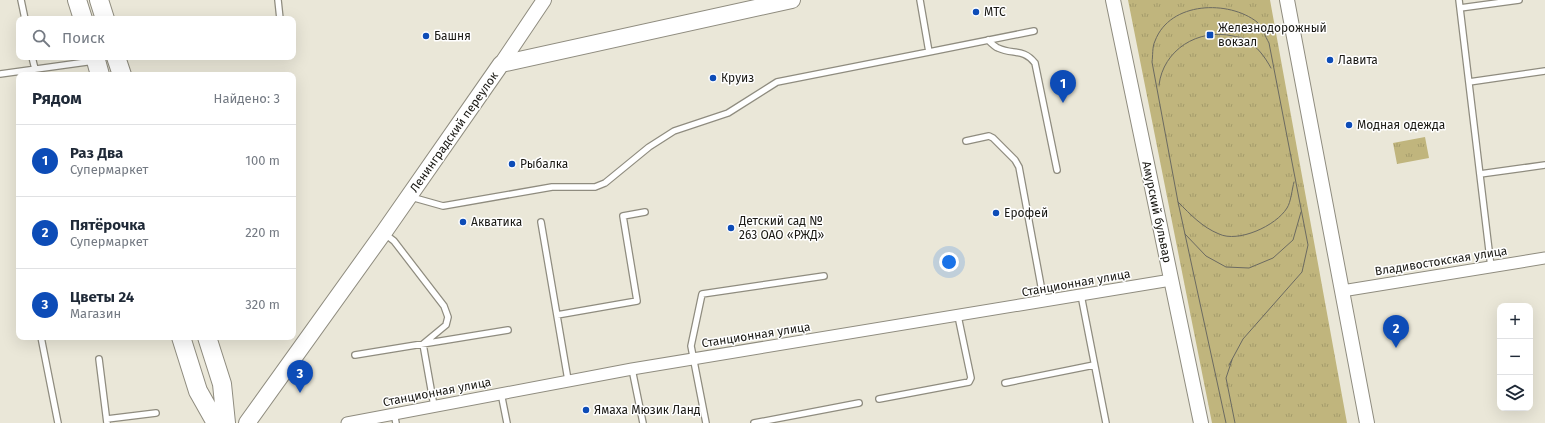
<!DOCTYPE html>
<html lang="ru">
<head>
<meta charset="utf-8">
<style>
	body { margin:0; font-family:"Fira Sans",sans-serif; background:#f2f2f3; color:#1f2937 }
	.controls { position:absolute; right:12px; bottom:12px; display:grid; overflow:hidden; border-radius:8px; box-shadow:0 4px 16px #0002 }
	.controls button { width:36px; height:36px; display:grid; place-items:center; padding:0; border:0; border-bottom:1px solid #e0e1e3; background:#fff; color:#1f2937; font:20px sans-serif }
	.you { position:absolute; left:949px; top:262px; width:14px; height:14px; margin:-10px; border:3px solid #fff; border-radius:50%; background:#1a73e8; box-shadow:0 0 0 6px #1a73e833 }
	.badge { display:grid; place-items:center; width:26px; height:26px; border-radius:50%; background:#0d4cb7; color:#fff; font-size:13px; font-weight:700 }
	.pin { position:absolute; translate:-50% -33px; filter:drop-shadow(0 1px 2px #0008) }
	.pin::after { content:''; position:absolute; top:21px; width:14px; height:12px; background:inherit; clip-path:polygon(0 0,100% 0,50% 100%) }
	.list { margin:0; padding:0; list-style:none }
	h2 { display:flex; justify-content:space-between; align-items:center; height:52px; margin:0; padding:0 16px; font-size:17px }
	h2 small { font-size:13px; font-weight:400; color:#747a83 }
	.list li { display:grid; grid-template-columns:26px 1fr auto; gap:12px; align-items:center; box-sizing:border-box; height:72px; padding:0 16px; border-top:1px solid #e0e1e3 }
	.list b { display:block; font-size:15px; white-space:nowrap }
	.list p { margin:0; font-size:13px; white-space:nowrap; color:#747a83 }
	.list em { font-size:13px; font-style:normal; color:#747a83 }
	.icon { flex:none; width:22px; height:22px; fill:none; stroke:currentColor; stroke-width:2; stroke-linecap:round; stroke-linejoin:round }
	.map { position:relative; flex:none; width:1545px; height:423px; overflow:hidden }
	.search { position:absolute; background:#fff; box-shadow:0 4px 16px #0002; left:16px; top:16px; width:280px; height:44px; display:flex; align-items:center; gap:10px; box-sizing:border-box; padding:0 14px; border-radius:8px; color:#747a83; font-size:15px }
	.panel { position:absolute; background:#fff; box-shadow:0 4px 16px #0002; left:16px; top:72px; width:280px; height:268px; border-radius:8px }
	.map>svg:first-child { display:block }
	.park { fill:url(#park-tufts) }
	.lines { fill:none; stroke-linecap:round; stroke-linejoin:round }
	.service-casing { stroke:#8f8c7f; stroke-width:8 }
	.minor-casing { stroke:#8f8c7f; stroke-width:13 }
	.tertiary-casing { stroke:#8f8c7f; stroke-width:16 }
	.secondary-casing { stroke:#8f8c7f; stroke-width:18 }
	.primary-casing { stroke:#8f8c7f; stroke-width:20 }
	.service { stroke:#fff; stroke-width:5.5 }
	.minor { stroke:#fff; stroke-width:11 }
	.tertiary { stroke:#fff; stroke-width:14 }
	.secondary { stroke:#fff; stroke-width:16 }
	.primary { stroke:#fff; stroke-width:18 }
	.tram { stroke:#6b6a61; stroke-width:1 }
	.poi-dot { fill:#0d4cb7; stroke:#fff; stroke-width:1.5 }
	.labels { text-anchor:middle; stroke-width:3; stroke-linejoin:round; paint-order:stroke }
	.poi-label { font-size:12px; fill:#1a1914; stroke:#fff; text-anchor:start }
	.street-label { font-size:12px; fill:#1a1914; stroke:#fff }
</style>
</head>
<body>
<div class="map">
<svg width="1545" height="423" viewBox="0 0 1545 423">
	<defs>
		<pattern id="park-tufts" width="24" height="20" patternUnits="userSpaceOnUse"><rect width="24" height="20" fill="#c0b57d"/><path d="M3 7l-1-3M5 7V3M7 7l1-3M15 17l-1-3M17 17v-4M19 17l1-3" fill="none" stroke="#a49b6b"/></pattern>
	</defs>
	<rect width="100%" height="100%" fill="#eae7d8"/>
	<path class="park" d="M1128,0H1270L1347,423H1212Z
		M1425,137L1429,158L1397,164L1393,143Z"/>
	<g class="lines">
		<defs>
			<path id="service" d="M21,0L25,19
				M278,0L280,19
				M1459,0L1491,267
				M1460,8L1519,0
				M988,40C991,43 995,47 998,48C1013,55 1023,48 1035,63L1057,170
				M929,52L1034,31
				M32,57L35,69
				M0,74L94,61
				M1469,82L1545,71
				M966,141L989,136L993,138L1015,160L1019,167L1044,302
				M1480,174L1545,165
				M411,197L443,206L552,187H595L605,183L649,147L674,131L728,113L777,82L929,52L920,0
				M541,222L568,380
				M385,234L394,241L444,306L448,317L446,325L423,344L434,406
				M1081,295L1106,423
				M557,315L637,301L623,216L645,212
				M41,337L58,423
				M355,355L508,330
				M99,359L107,423
				M632,369L643,423
				M1005,383L1094,365
				M501,393L507,423
				M879,399L969,382L971,378L958,316
				M394,413L396,423
				M107,419L156,413
				M706,423L691,346L702,294L824,276
				M754,423L859,403"/>
			<path id="minor" d="M1342,291L1545,258
				M347,423L632,369L1171,280"/>
			<path id="tertiary" d="M1113,0L1201,423
				M1287,0L1367,423
				M501,64L544,0"/>
			<path id="secondary" d="M247,423L384,232L501,64L792,0"/>
			<path id="primary" d="M77,0L83,19
				M99,0L105,19
				M95,57L100,75
				M116,57L122,75
				M181,337L198,391L216,423
				M207,337L222,384L226,423"/>
		</defs>
		<use href="#service" class="service-casing"/>
		<use href="#minor" class="minor-casing"/>
		<use href="#tertiary" class="tertiary-casing"/>
		<use href="#secondary" class="secondary-casing"/>
		<use href="#primary" class="primary-casing"/>
		<use href="#service" class="service"/>
		<use href="#minor" class="minor"/>
		<use href="#tertiary" class="tertiary"/>
		<use href="#secondary" class="secondary"/>
		<use href="#primary" class="primary"/>
		<path class="tram" d="M1159,85C1163,50 1198,28 1233,36C1236,37 1241,37 1245,39C1257,46 1265,57 1271,68
			M1178,202C1191,215 1202,227 1219,234C1238,243 1276,226 1287,208C1291,202 1292,189 1294,182
			M1185,234L1206,256L1226,267L1249,268L1273,258L1293,240L1301,212
			M1232,360L1226,378L1235,423
			M1226,423L1178,202L1152,62C1153,56 1152,47 1155,41C1170,1 1229,0 1257,22C1262,27 1265,36 1269,43L1308,245L1302,272L1243,339L1229,365"/>
	</g>
	<g class="poi-dot">
		<circle cx="976" cy="12" r="4"/>
		<rect x="1206" y="31" width="8" height="8" rx="2"/>
		<circle cx="426" cy="36" r="4"/>
		<circle cx="1330" cy="60" r="4"/>
		<circle cx="713" cy="78" r="4"/>
		<circle cx="1349" cy="125" r="4"/>
		<circle cx="512" cy="164" r="4"/>
		<circle cx="996" cy="213" r="4"/>
		<circle cx="463" cy="222" r="4"/>
		<circle cx="731" cy="228" r="4"/>
		<circle cx="586" cy="410" r="4"/>
	</g>
	<g class="labels">
		<g class="poi-label">
			<text x="984" y="16">МТС</text>
			<text x="1218" y="32">Железнодорожный<tspan x="1218" dy="14">вокзал</tspan></text>
			<text x="434" y="40">Башня</text>
			<text x="1338" y="64">Лавита</text>
			<text x="721" y="82">Круиз</text>
			<text x="1357" y="129">Модная одежда</text>
			<text x="520" y="168">Рыбалка</text>
			<text x="1004" y="217">Ерофей</text>
			<text x="739" y="225">Детский сад №<tspan x="739" dy="14">263 ОАО «РЖД»</tspan></text>
			<text x="471" y="226">Акватика</text>
			<text x="594" y="414">Ямаха Мюзик Ланд</text>
		</g>
		<g class="street-label">
			<text transform="translate(454 132) rotate(-55)" y="4">Ленинградский переулок</text>
			<text transform="translate(1157 212) rotate(78)" y="4">Амурский бульвар</text>
			<text transform="translate(1441 261) rotate(-9)" y="4">Владивостокская улица</text>
			<text transform="translate(1076 283) rotate(-10)" y="4">Станционная улица</text>
			<text transform="translate(756 335) rotate(-9)" y="4">Станционная улица</text>
			<text transform="translate(437 392) rotate(-11)" y="4">Станционная улица</text>
		</g>
	</g>
</svg>
<div class="controls">
<button>+</button>
<button>−</button>
<button><svg class="icon" aria-label="layers" viewBox="0 0 24 24"><path d="M12 4l9 5-9 5-9-5zM3 14l9 5 9-5"/></svg></button>
</div>
<div class="you"></div>
<div class="pin badge" style="left:1063px;top:103px">1</div>
<div class="pin badge" style="left:1396px;top:348px">2</div>
<div class="pin badge" style="left:300px;top:393px">3</div>
<div class="search"><svg class="icon" aria-label="search" viewBox="0 0 24 24"><circle cx="10" cy="10" r="6"/><path d="M15 15l6 6"/></svg>Поиск</div>
<section class="panel">
<h2>Рядом<small>Найдено: 3</small></h2>
<ul class="list">
<li><span class="badge">1</span><div><b>Раз Два</b><p>Супермаркет</p></div><em>100 m</em></li>
<li><span class="badge">2</span><div><b>Пятёрочка</b><p>Супермаркет</p></div><em>220 m</em></li>
<li><span class="badge">3</span><div><b>Цветы 24</b><p>Магазин</p></div><em>320 m</em></li>
</ul>
</section>
</div>
</body>
</html>
